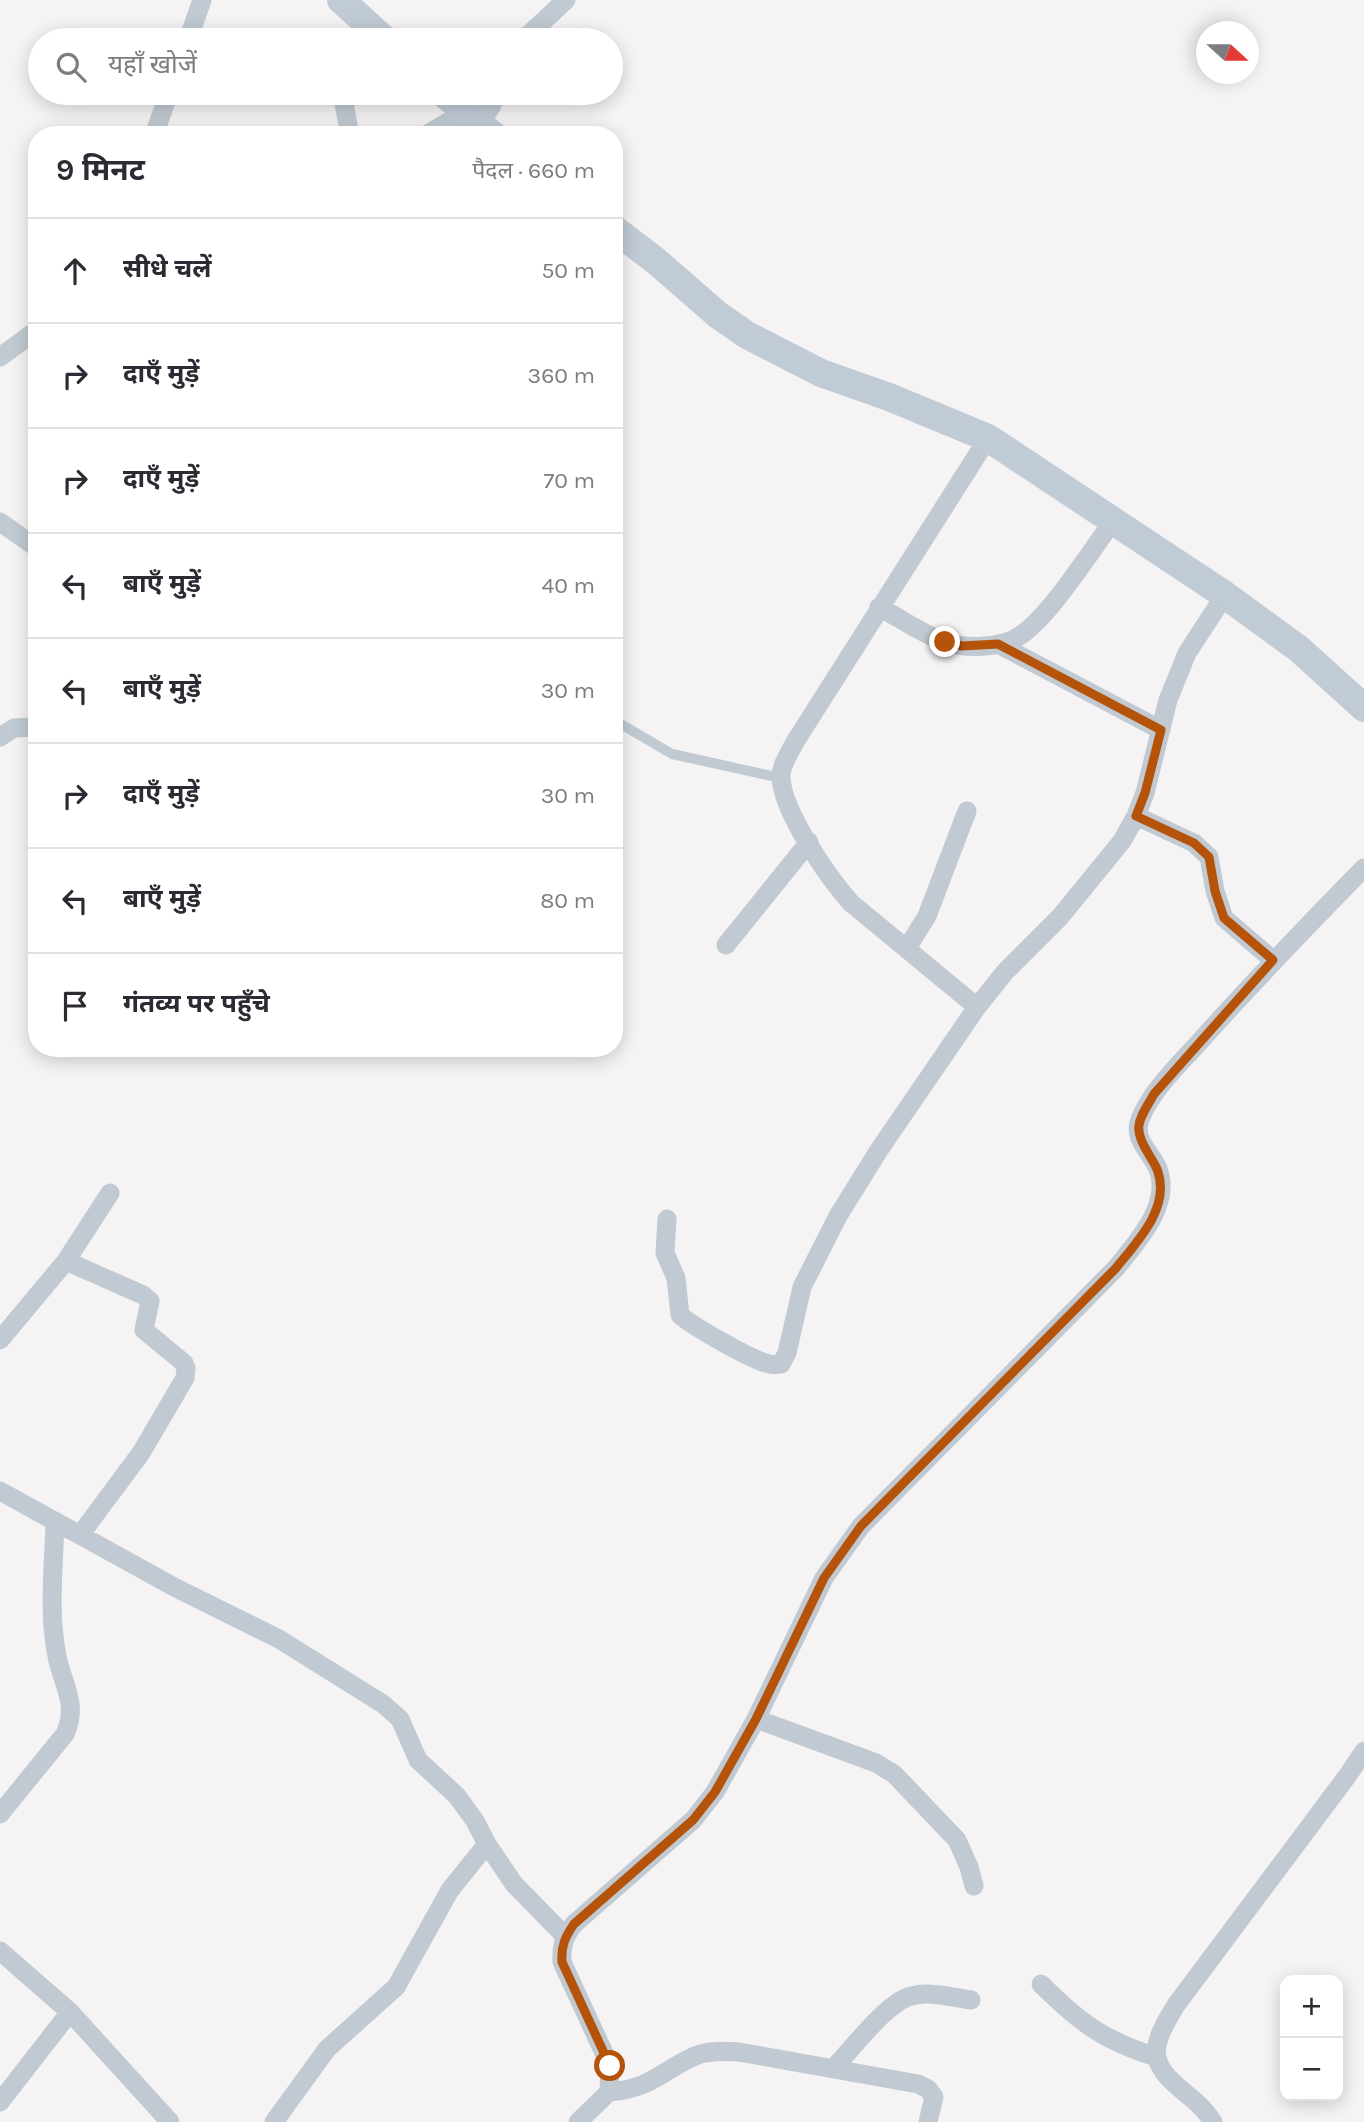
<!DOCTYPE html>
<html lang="hi">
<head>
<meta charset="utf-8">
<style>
	body { margin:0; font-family:Karla,"Noto Sans Devanagari",sans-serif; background:#f7f7f7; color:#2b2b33 }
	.controls { position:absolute; right:21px; bottom:21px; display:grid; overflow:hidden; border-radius:14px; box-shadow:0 4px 18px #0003 }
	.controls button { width:63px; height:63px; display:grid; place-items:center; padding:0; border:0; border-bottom:2px solid #e1e1e2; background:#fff; color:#2b2b33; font:35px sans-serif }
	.compass { position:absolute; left:1196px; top:21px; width:63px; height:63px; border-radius:50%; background:#fff; box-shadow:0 4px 18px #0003; rotate:111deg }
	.stop { position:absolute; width:21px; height:21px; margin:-16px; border:5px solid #b45309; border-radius:50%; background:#fff }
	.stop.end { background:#b45309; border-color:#fff; box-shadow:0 2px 7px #0008 }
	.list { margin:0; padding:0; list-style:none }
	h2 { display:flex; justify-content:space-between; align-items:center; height:91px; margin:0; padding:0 28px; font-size:30px }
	h2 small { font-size:23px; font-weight:400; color:#7c7c81 }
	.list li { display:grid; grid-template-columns:46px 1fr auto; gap:21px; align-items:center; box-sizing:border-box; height:105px; padding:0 28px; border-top:2px solid #e1e1e2 }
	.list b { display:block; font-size:26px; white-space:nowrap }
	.list em { font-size:23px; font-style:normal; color:#7c7c81 }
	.icon { flex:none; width:38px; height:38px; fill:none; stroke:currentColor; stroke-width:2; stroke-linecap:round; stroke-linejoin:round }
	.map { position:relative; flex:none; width:1364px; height:2122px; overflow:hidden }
	.search { position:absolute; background:#fff; box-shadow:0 4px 18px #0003; left:28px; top:28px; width:595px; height:77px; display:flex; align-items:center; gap:18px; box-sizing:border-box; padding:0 24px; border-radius:38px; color:#7c7c81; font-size:26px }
	.panel { position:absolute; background:#fff; box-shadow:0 4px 18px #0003; left:28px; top:126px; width:595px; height:931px; border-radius:28px }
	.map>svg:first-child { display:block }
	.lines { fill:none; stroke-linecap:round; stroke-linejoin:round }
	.lane { stroke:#c1cad2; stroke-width:10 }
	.street { stroke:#c1cad2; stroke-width:19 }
	.secondary { stroke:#c1cbd6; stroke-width:28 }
	.route { stroke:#b45309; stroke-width:9 }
</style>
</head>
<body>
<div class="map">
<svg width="1364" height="2122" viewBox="0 0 1364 2122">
	<rect width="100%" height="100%" fill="#f5f3f3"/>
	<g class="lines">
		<path class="lane" d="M614,720L672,754L781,778"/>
		<path class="street" d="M188,40L202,0
			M523,40L566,0
			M342,93L350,135
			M479,124L491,107L497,93
			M154,135L169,93
			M426,135L465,112
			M0,357L37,330
			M0,522L37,548
			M879,607C900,618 922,634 945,642C965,649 1000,648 1018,637C1048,619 1091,551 1113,521
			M998,644L1161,730
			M0,737L14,728L37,727
			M1136,816L1194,843L1209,857L1215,891L1224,918L1273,960
			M726,945L809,842
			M907,948L927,916L967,811
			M977,1007L851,903C828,877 781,810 781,776C781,765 790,752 795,742L988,438
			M667,1219L665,1253L676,1278L680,1315C692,1326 755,1362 770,1364C771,1365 779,1364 781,1364L787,1353L802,1287L838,1216L879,1150L977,1007L1005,972L1060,917L1122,841L1136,816L1145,793L1168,700L1187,653L1225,595
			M66,1261L143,1295L150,1301L144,1330L184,1363L186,1368L185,1378L141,1453L80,1535
			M0,1340L66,1261L110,1193
			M0,1491L176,1588L279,1639L383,1704L400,1719L418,1760L457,1796L475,1821L487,1844L514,1884L565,1936
			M756,1719L876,1763L894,1774L957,1840L969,1867L974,1886
			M0,1814L65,1734C79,1703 62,1684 57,1656C48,1612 54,1565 55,1521
			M0,1951L70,2012L170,2122
			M1041,1984C1080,2023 1103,2040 1156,2057
			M833,2069C851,2050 887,2002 911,1996C930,1991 952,1997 971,2000
			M609,2092C651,2089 661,2071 695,2056C708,2050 725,2051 739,2052L918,2084L928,2089L934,2097L928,2122
			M0,2102L70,2012
			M274,2122L327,2049L396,1987L450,1890L487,1844
			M578,2122L609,2092L610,2066L562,1962C561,1946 564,1937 574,1924L693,1820L715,1792L756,1719L824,1578L861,1526L1116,1268C1136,1243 1172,1205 1158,1169C1150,1150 1131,1139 1141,1117C1154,1087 1181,1063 1203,1038C1255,980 1309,924 1364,868
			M1213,2122C1209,2116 1205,2110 1199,2105C1183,2089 1151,2072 1157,2045C1160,2030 1169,2017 1176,2005L1348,1775L1364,1751"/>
		<path class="secondary" d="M341,0L385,40
			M443,93L493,135
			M614,229L656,261L718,315L747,335L821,373L889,397L988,438L1225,595L1299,649L1364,708"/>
	</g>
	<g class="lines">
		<path class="route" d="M610,2066L562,1962C561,1946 565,1937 574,1924L693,1820L715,1792L756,1719L824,1578L861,1526L1116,1268C1137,1242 1170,1208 1158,1172C1156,1165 1151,1159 1148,1153C1131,1126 1140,1119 1154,1094L1273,960L1224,918L1215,891L1209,857L1194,843L1136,816L1145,793L1161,730L998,644L962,646L945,642"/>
	</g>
</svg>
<div class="controls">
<button>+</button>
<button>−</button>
</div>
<svg class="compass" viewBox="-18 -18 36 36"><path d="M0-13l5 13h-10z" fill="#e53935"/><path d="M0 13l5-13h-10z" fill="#7c7c81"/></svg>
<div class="stop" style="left:610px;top:2066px"></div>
<div class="stop end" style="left:945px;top:642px"></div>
<div class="search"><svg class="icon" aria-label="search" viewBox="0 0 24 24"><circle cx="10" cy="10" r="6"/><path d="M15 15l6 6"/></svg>यहाँ खोजें</div>
<section class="panel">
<h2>9 मिनट<small>पैदल · 660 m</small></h2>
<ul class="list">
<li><svg class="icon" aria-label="ahead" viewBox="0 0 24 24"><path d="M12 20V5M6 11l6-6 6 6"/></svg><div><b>सीधे चलें</b></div><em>50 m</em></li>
<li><svg class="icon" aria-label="right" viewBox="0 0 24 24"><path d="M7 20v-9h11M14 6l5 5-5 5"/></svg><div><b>दाएँ मुड़ें</b></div><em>360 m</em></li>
<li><svg class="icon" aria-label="right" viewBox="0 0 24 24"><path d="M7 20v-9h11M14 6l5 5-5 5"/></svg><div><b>दाएँ मुड़ें</b></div><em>70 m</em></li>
<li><svg class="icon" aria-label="left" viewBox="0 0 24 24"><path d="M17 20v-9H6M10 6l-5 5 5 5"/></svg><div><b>बाएँ मुड़ें</b></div><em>40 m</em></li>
<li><svg class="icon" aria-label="left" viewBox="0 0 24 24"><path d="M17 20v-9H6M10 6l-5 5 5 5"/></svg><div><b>बाएँ मुड़ें</b></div><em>30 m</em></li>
<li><svg class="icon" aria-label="right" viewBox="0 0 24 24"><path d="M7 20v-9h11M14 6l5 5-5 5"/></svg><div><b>दाएँ मुड़ें</b></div><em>30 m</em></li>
<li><svg class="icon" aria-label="left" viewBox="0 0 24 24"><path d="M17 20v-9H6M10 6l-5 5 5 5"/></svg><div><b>बाएँ मुड़ें</b></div><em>80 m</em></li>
<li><svg class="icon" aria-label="arrive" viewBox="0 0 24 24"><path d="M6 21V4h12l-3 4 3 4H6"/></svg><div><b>गंतव्य पर पहुँचे</b></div></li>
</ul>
</section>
</div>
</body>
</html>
